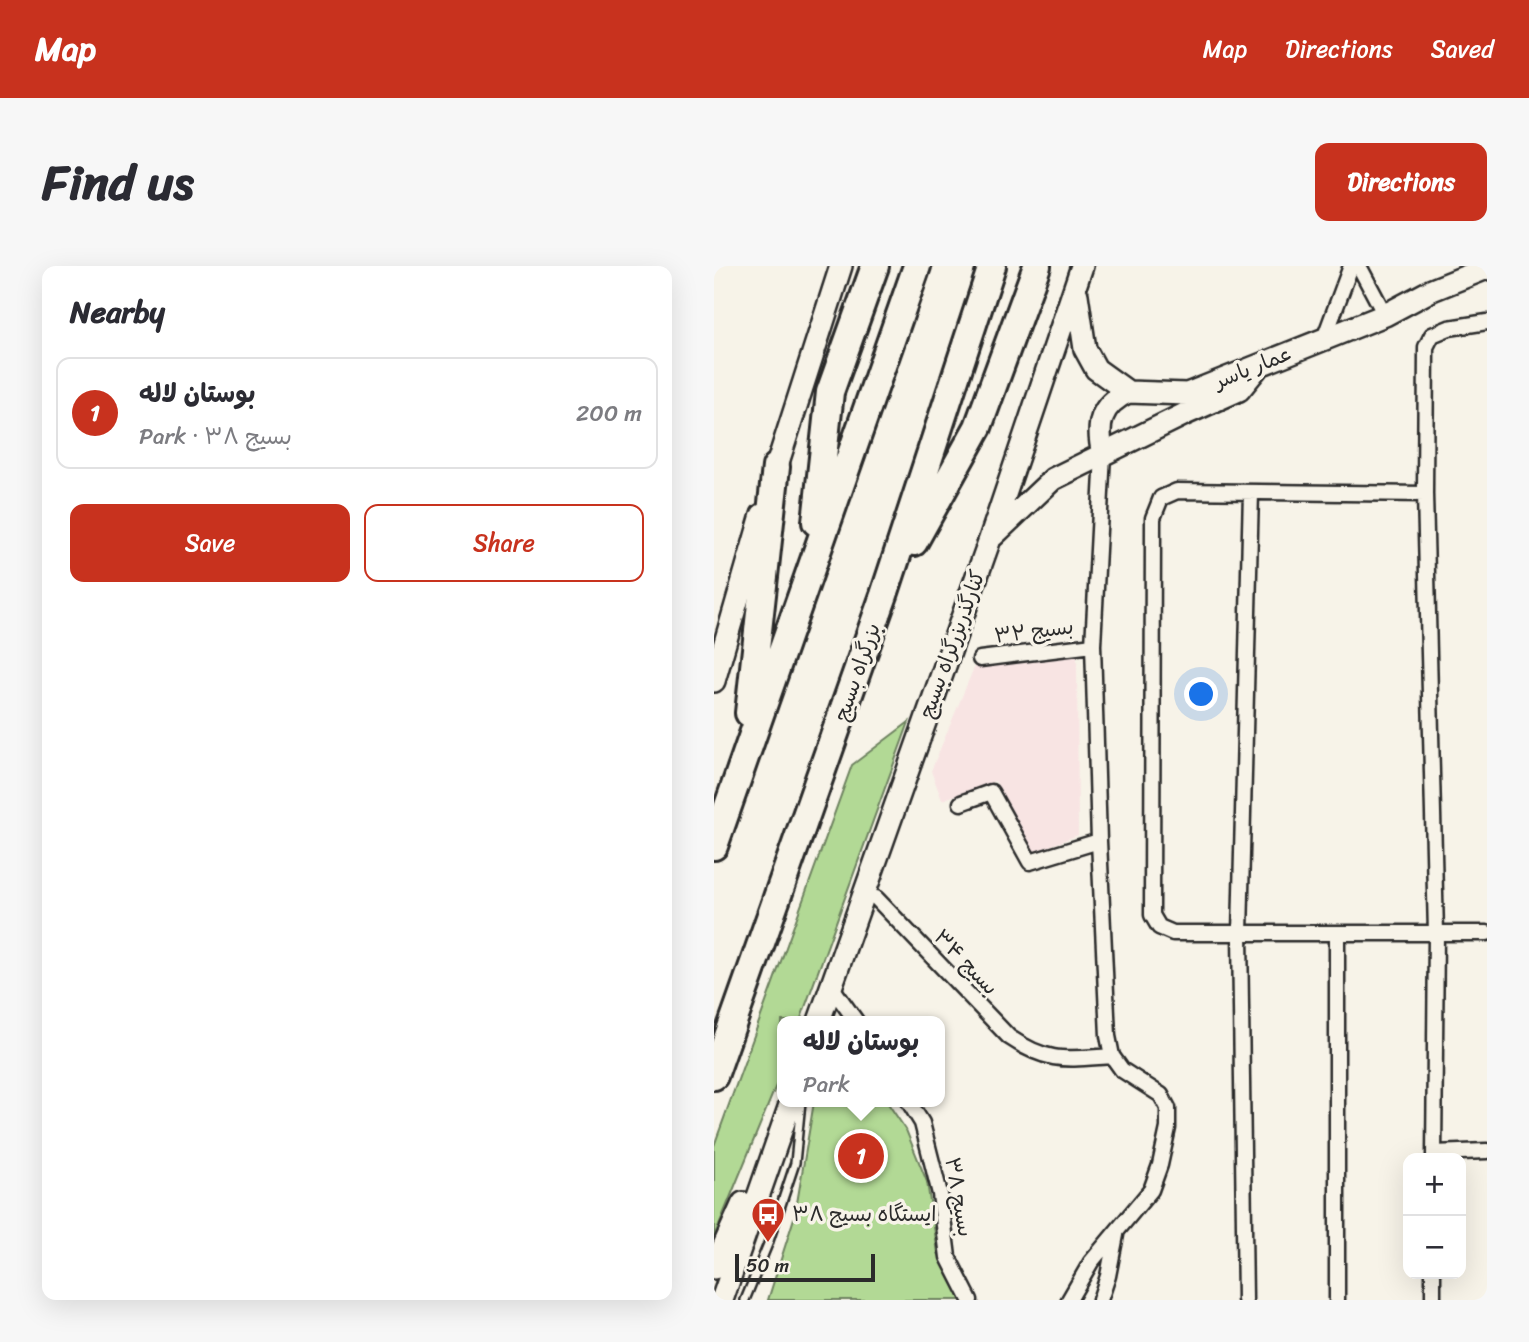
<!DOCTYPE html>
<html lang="en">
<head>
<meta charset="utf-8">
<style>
	body { margin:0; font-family:Sriracha,"Playpen Sans Arabic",sans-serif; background:#f7f7f7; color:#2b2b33 }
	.controls { position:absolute; right:21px; bottom:21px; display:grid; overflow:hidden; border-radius:14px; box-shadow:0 7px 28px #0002 }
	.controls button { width:63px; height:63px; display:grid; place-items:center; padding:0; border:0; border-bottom:2px solid #e1e1e2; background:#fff; color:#2b2b33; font:35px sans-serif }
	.scale { position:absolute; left:21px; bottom:18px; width:140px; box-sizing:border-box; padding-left:7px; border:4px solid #2b2b2b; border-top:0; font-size:19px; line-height:24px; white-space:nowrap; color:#2b2b2b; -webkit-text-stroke:5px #f7f3e8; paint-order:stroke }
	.you { position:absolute; left:488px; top:429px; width:24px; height:24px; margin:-18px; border:5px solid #fff; border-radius:50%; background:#1a73e8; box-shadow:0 0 0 10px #1a73e833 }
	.badge { display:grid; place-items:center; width:46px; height:46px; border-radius:50%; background:#c8321e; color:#fff; font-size:23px; font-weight:700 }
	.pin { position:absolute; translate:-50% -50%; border:4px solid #fff; box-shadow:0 2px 7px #0006 }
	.popup { position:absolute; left:63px; top:750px; width:168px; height:91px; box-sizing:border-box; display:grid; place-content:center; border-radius:14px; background:#fff; filter:drop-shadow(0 2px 5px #0005); font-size:23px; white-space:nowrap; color:#7c7c81 }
	.popup b { font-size:26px; color:#2b2b33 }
	.popup::after { content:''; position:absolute; left:50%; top:100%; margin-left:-14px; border:14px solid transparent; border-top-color:#fff }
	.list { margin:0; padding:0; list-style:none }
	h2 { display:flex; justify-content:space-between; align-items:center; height:91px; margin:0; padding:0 28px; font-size:30px }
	h2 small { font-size:23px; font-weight:400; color:#7c7c81 }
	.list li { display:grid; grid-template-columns:46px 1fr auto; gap:21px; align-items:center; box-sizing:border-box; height:112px; margin:0 14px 14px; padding:0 14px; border:2px solid #e1e1e2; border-radius:14px }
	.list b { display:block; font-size:26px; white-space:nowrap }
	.list p { margin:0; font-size:23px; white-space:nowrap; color:#7c7c81 }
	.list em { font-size:23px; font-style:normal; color:#7c7c81 }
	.actions { display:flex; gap:14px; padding:21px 28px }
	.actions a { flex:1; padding:16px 0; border:2px solid #c8321e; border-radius:14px; text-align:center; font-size:24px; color:#c8321e }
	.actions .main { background:#c8321e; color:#fff }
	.map { position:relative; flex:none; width:773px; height:1034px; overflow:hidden; border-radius:14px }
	header { display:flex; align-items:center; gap:42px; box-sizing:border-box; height:98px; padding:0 35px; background:#c8321e; color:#fff }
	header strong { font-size:33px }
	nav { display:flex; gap:38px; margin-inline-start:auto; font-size:24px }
	.intro { display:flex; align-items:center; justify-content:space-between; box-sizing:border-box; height:168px; padding:0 42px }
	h1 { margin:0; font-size:49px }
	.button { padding:18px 32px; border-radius:14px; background:#c8321e; color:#fff; font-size:24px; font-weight:700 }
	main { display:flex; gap:42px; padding:0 42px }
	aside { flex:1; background:#fff; border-radius:14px; box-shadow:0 7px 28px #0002 }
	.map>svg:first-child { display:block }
	.built { fill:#f8e4e3 }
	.green { fill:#b2d995; stroke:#6e8260; stroke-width:2 }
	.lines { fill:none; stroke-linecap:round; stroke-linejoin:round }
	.lane-casing { stroke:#2b2b2b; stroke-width:12 }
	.street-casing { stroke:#2b2b2b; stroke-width:19 }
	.secondary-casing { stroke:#2b2b2b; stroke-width:26 }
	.highway-casing { stroke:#2b2b2b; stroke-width:32 }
	.lane { stroke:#f7f3e8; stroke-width:7 }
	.street { stroke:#f7f3e8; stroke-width:14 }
	.secondary { stroke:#f7f3e8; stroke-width:21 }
	.highway { stroke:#f7f3e8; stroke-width:26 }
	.labels { text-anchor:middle; stroke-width:7; stroke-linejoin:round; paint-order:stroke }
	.street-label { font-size:21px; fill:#2b2b2b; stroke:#f7f3e8 }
	.poi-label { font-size:21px; fill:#2b2b2b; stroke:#f7f3e8; text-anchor:start }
</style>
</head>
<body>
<header>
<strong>Map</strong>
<nav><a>Map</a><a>Directions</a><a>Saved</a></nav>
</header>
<div class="intro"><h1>Find us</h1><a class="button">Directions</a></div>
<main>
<aside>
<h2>Nearby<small></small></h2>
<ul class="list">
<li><span class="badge">1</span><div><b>بوستان لاله</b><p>Park · بسیج ۳۸</p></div><em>200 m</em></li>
</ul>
<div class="actions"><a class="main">Save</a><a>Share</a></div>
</aside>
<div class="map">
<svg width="773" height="1034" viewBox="0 0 773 1034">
	<rect width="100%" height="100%" fill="#f7f3e8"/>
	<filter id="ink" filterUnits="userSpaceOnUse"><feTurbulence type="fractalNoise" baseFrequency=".0143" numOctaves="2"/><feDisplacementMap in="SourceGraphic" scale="14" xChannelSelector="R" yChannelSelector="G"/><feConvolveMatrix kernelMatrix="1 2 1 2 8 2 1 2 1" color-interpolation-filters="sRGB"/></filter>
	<g filter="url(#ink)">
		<path class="built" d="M363,388L364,569L320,586L281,515L228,534L217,505L261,399Z"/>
		<path class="green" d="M195,456L86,755H68V805L0,971V880L138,499Z
			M100,836H173L192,864L213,916L224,987L249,1034H54L81,949Z"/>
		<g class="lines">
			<defs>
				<path id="lane" d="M31,1034L54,978L81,897L87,836"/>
				<path id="street" d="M645,0L671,49
					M610,73L637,0
					M711,228L463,225L447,232L439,252L438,649L445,661L459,667H773
					M266,393L379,379
					M247,537L277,526L316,596L385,575
					M162,632L295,771C335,798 353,793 398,790
					M623,667V1034
					M117,720L142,755
					M195,836L208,857L226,928L234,991L256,1034
					M720,887L773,885
					M720,892L722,667L711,228L712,81L718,69L735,62L773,56
					M355,1034L377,996L437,924L446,899L454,862V842L447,829L408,804L398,790L394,770L385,575L379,379L389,188
					M386,1034L394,1010L402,969
					M531,1034L526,667L537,226
					M719,1034V1008"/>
				<path id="secondary" d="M363,29L371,83L382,103L414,126L473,128L671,49L718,24L773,2
					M389,188C382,159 386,139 414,126
					M58,215L127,0
					M279,270L339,213L471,148L525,124L543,102
					M0,415L48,249
					M105,755L276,273L368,0
					M0,1002L29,937
					M8,1034L77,836"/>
				<path id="highway" d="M102,256L116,126L161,0
					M200,276L264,161L323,0
					M35,447L62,201
					M0,580L203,0
					M0,810L170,329L278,0"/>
			</defs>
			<use href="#lane" class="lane-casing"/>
			<use href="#street" class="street-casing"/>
			<use href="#secondary" class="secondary-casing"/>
			<use href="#highway" class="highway-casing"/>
			<use href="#lane" class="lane"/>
			<use href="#street" class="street"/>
			<use href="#secondary" class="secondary"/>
			<use href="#highway" class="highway"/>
		</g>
	</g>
	<defs>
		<symbol id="bus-pin" viewBox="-11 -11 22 30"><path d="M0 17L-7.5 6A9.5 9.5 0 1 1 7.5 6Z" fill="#c8321e" stroke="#f7f3e8"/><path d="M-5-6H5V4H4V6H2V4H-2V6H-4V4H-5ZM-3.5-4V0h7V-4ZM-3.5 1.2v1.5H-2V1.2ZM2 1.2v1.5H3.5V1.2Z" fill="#fff"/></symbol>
	</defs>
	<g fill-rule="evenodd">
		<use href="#bus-pin" x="35" y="929" width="38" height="52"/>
	</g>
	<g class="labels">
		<g class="street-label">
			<text transform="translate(539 101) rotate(-22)" y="7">عمار یاسر</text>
			<text transform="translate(320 365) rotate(-7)" y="7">بسیج ۳۲</text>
			<text transform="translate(238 378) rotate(-70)" y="7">کنارگذربزرگراه بسیج</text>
			<text transform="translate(143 406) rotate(-71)" y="7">بزرگراه بسیج</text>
			<text transform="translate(252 696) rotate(46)" y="7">بسیج ۳۴</text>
			<text transform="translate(245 931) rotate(80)" y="7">بسیج ۳۸</text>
		</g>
		<g class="poi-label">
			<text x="78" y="955">ایستگاه بسیج ۳۸</text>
		</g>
	</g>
</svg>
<div class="controls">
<button>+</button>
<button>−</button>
</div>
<div class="scale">50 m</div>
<div class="you"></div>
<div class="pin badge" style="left:147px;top:890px">1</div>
<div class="popup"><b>بوستان لاله</b>Park</div>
</div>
</main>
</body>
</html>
